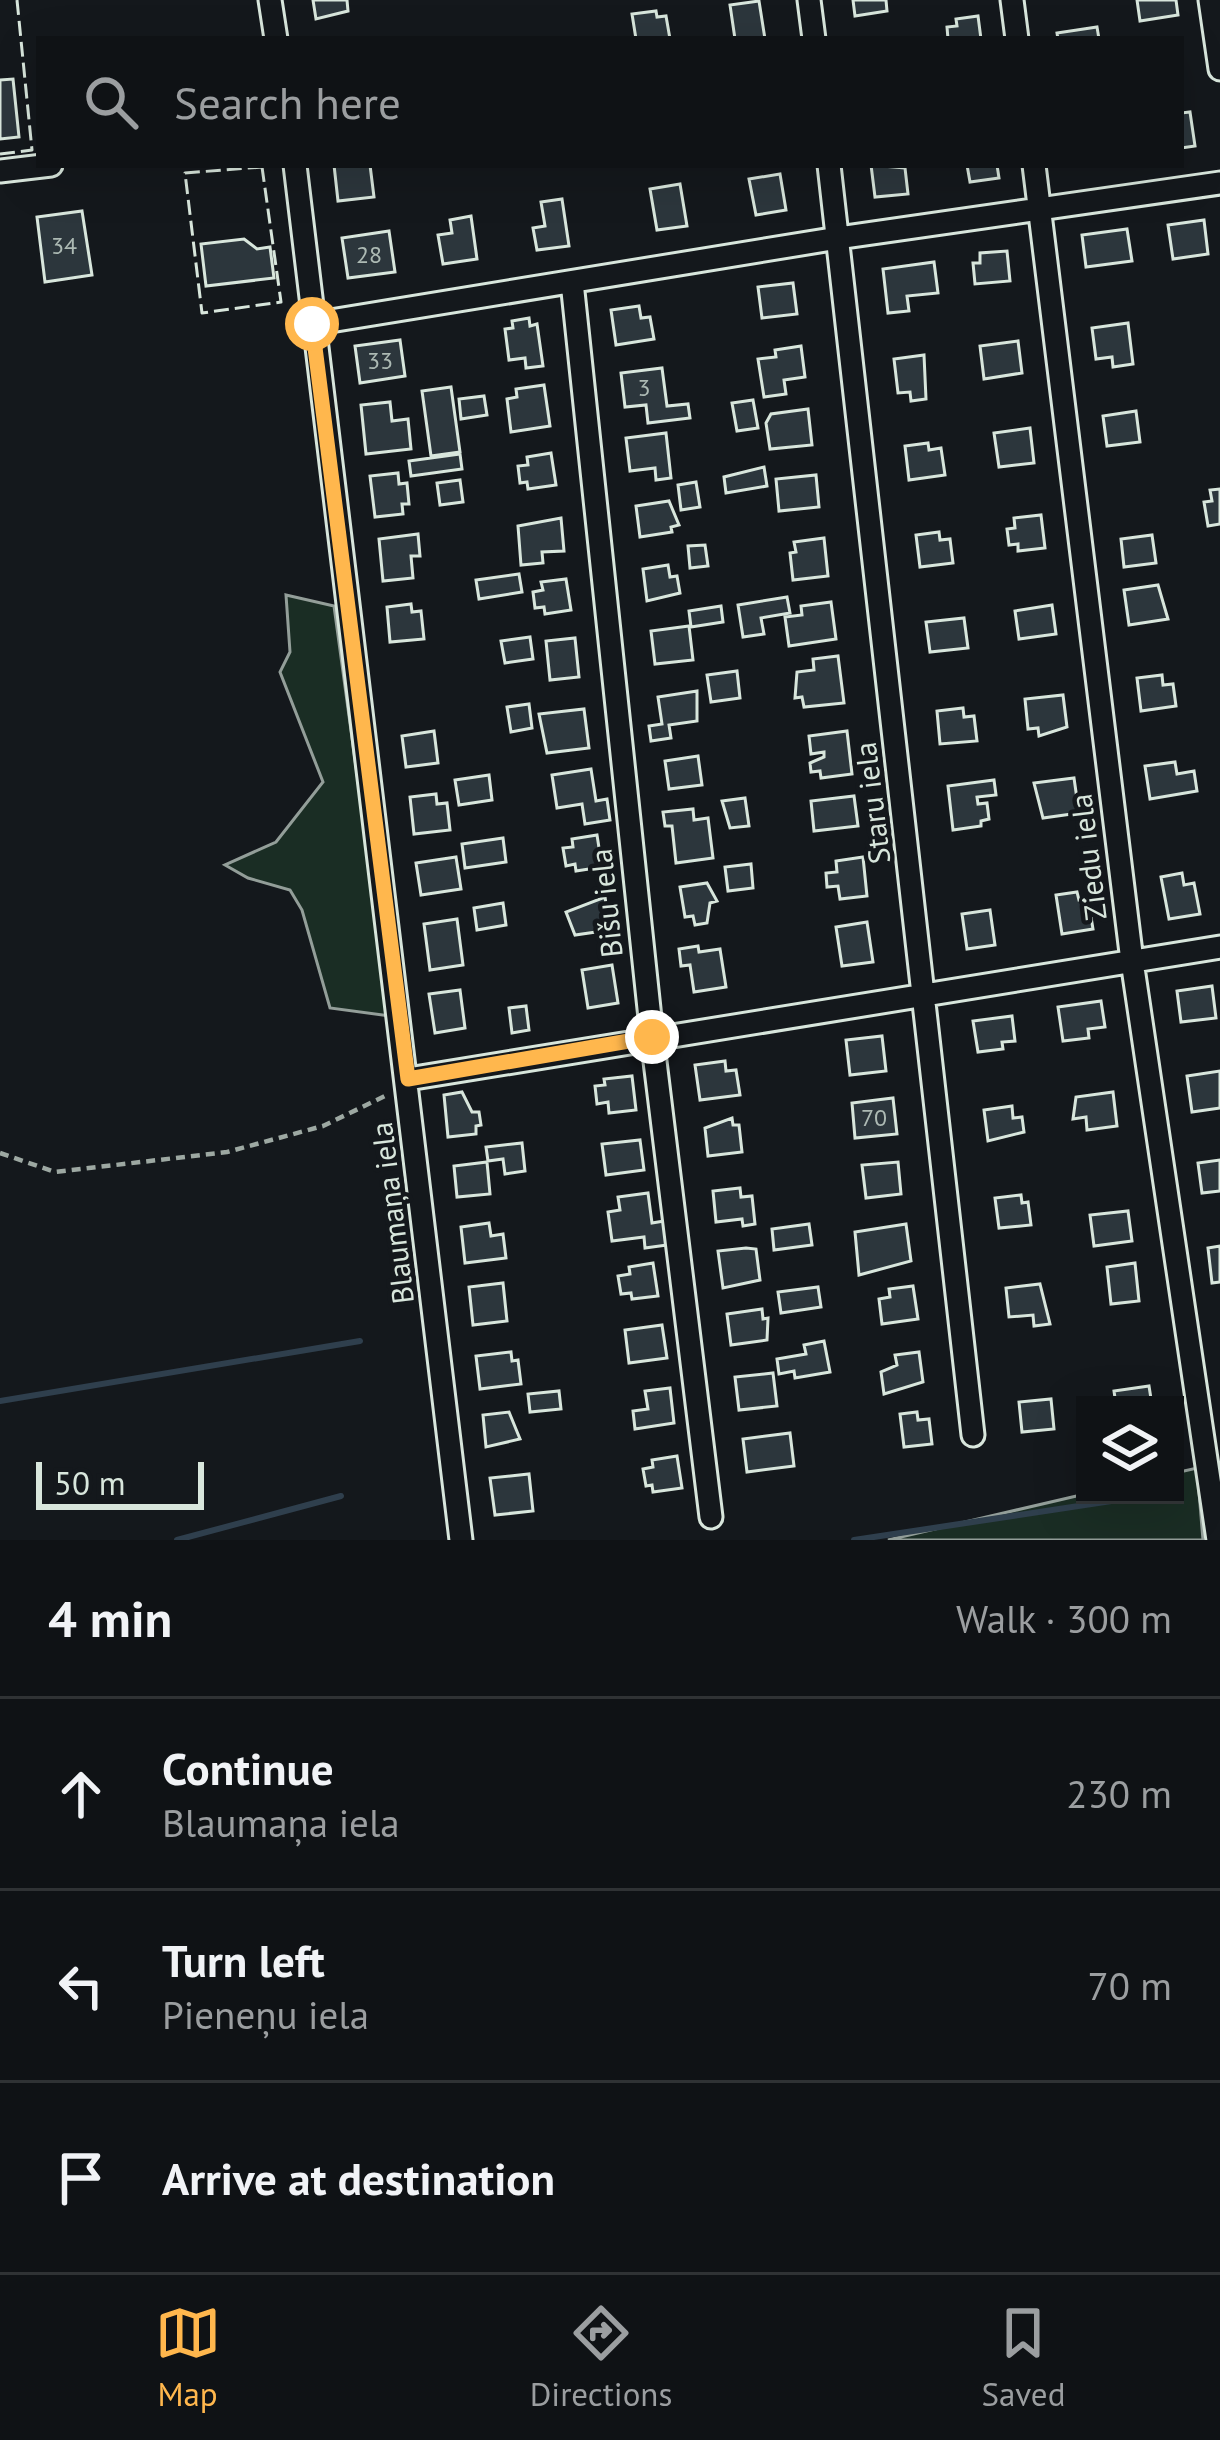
<!DOCTYPE html>
<html lang="en">
<head>
<meta charset="utf-8">
<style>
	body { margin:0; font-family:"PT Sans",sans-serif; background:#181b1e; color:#f1f3f6 }
	.controls { position:absolute; right:36px; bottom:36px; display:grid; overflow:hidden; border-radius:0px; box-shadow:0 12px 48px #0002 }
	.controls button { width:108px; height:108px; display:grid; place-items:center; padding:0; border:0; border-bottom:3px solid #2f3234; background:#0f1215; color:#f1f3f6; font:60px sans-serif }
	.scale { position:absolute; left:36px; bottom:30px; width:168px; box-sizing:border-box; padding-left:12px; border:6px solid #d8e6dc; border-top:0; font-size:33px; line-height:42px; white-space:nowrap; color:#d8e6dc; -webkit-text-stroke:9px #14181c; paint-order:stroke }
	.stop { position:absolute; width:36px; height:36px; margin:-27px; border:9px solid #ffb74d; border-radius:50%; background:#fff }
	.stop.end { background:#ffb74d; border-color:#fff; box-shadow:0 3px 12px #0008 }
	.list { margin:0; padding:0; list-style:none }
	h2 { display:flex; justify-content:space-between; align-items:center; height:156px; margin:0; padding:0 48px; font-size:51px }
	h2 small { font-size:39px; font-weight:400; color:#9b9ea0 }
	.list li { display:grid; grid-template-columns:78px 1fr auto; gap:36px; align-items:center; box-sizing:border-box; height:192px; padding:0 48px; border-top:3px solid #2f3234 }
	.list b { display:block; font-size:45px; white-space:nowrap }
	.list p { margin:0; font-size:39px; white-space:nowrap; color:#9b9ea0 }
	.list em { font-size:39px; font-style:normal; color:#9b9ea0 }
	.icon { flex:none; width:66px; height:66px; fill:none; stroke:currentColor; stroke-width:2; stroke-linecap:round; stroke-linejoin:round }
	.map { position:relative; flex:none; width:1220px; height:1540px; overflow:hidden }
	.search { position:absolute; background:#0f1215; box-shadow:0 12px 48px #0002; left:36px; right:36px; top:36px; height:132px; display:flex; align-items:center; gap:30px; box-sizing:border-box; padding:0 42px; border-radius:0px; color:#9b9ea0; font-size:45px }
	.sheet { height:732px; background:#0f1215 }
	nav { display:flex; justify-content:space-around; align-items:center; box-sizing:border-box; height:168px; border-top:3px solid #2f3234; background:#0f1215; font-size:33px; color:#9b9ea0 }
	nav a { display:grid; justify-items:center; gap:6px }
	nav .on { color:#ffb74d }
	.map>svg:first-child { display:block }
	.green { fill:#1a2d24; stroke:#939e99; stroke-width:3 }
	.lines { fill:none; stroke-linecap:round; stroke-linejoin:round }
	.stream { stroke:#2f3f4d; stroke-width:6 }
	.building { fill:#2c363c; stroke:#d8e6dc; stroke-width:3 }
	.minor-casing { stroke:#d8e6dc; stroke-width:27 }
	.path { stroke:#9da8a2; stroke-width:4.5; stroke-dasharray:9 6; stroke-linecap:butt }
	.minor { stroke:#14181c; stroke-width:21 }
	.fence { stroke:#d8e6dc; stroke-width:3; stroke-dasharray:15 6; stroke-linecap:butt }
	.route { stroke:#ffb74d; stroke-width:15 }
	.labels { text-anchor:middle; stroke-width:9; stroke-linejoin:round; paint-order:stroke }
	.number-label { font-size:24px; fill:#adbab4 }
	.street-label { font-size:30px; fill:#d8e6dc; stroke:#14181c }
</style>
</head>
<body>
<div class="map">
<svg width="1220" height="1540" viewBox="0 0 1220 1540">
	<rect width="100%" height="100%" fill="#14181c"/>
	<path class="green" d="M286,595L334,606L390,1016L330,1008L302,910L290,890L248,878L225,865L276,842L323,782L280,672L290,652Z
		M1197,1468L1203,1540H888L1085,1494L1175,1495V1473Z"/>
	<g class="lines">
		<path class="stream" d="M0,1401L360,1341
			M177,1540L341,1496
			M854,1540L1151,1495"/>
	</g>
	<path class="building" d="M313,0H347L348,11L316,19Z
		M853,0H886L887,11L855,16Z
		M1137,0H1176L1178,15L1140,21Z
		M759,1L765,39H735L730,5Z
		M656,11L657,17L666,16L670,39H636L632,14Z
		M978,16L981,39H948L947,27L957,26L956,19Z
		M1097,27L1099,39H1058L1057,33Z
		M13,79L19,137L0,139V80Z
		M1190,112L1195,146L1181,148V113Z
		M334,165H370L374,197L338,201Z
		M871,165L905,168L908,194L875,197Z
		M967,165H997L999,178L970,182Z
		M780,174L786,210L756,215L749,179Z
		M680,184L687,226L657,230L650,189Z
		M562,199L569,246L537,250L533,228L545,226L541,202Z
		M82,211L92,275L45,282L37,217Z
		M471,216L477,259L443,264L438,235L452,233L450,220Z
		M1204,220L1208,254L1173,259L1168,225Z
		M1127,229L1132,261L1086,267L1082,235Z
		M389,231L395,272L348,278L342,238Z
		M244,239L257,249L270,247L274,278L206,286L201,244Z
		M1007,251L1010,281L975,284L973,263H980V253Z
		M934,262L938,293L907,296L909,311L888,313L883,269Z
		M793,283L797,314L762,318L758,287Z
		M639,306L641,318L650,317L654,339L616,345L611,310Z
		M529,318L530,326L537,324L543,366L526,368L525,358L509,360L505,329L513,328L512,321Z
		M1128,323L1133,364L1113,367L1112,357L1096,359L1092,328Z
		M400,340L405,376L360,383L355,346Z
		M1018,341L1022,373L984,379L980,346Z
		M801,346L805,377L784,380L786,394L764,397L758,359L776,357L775,350Z
		M924,355L926,399L911,401L910,392L898,393L894,359Z
		M662,368L667,406L688,404L690,418L648,423L646,405L625,407L621,373Z
		M544,385L550,426L511,432L507,399L517,397L516,389Z
		M451,387L460,452L431,456L422,391Z
		M484,396L487,415L461,419L459,399Z
		M753,400L758,428L737,431L732,403Z
		M390,402L392,421L408,419L411,449L366,454L361,405Z
		M808,409L812,445L770,449L766,423L771,414Z
		M1136,411L1140,442L1107,446L1103,416Z
		M1030,428L1034,463L999,467L994,433Z
		M666,433L671,478L656,480L655,468L630,471L626,438Z
		M928,443L929,450L941,448L945,475L909,480L905,446Z
		M551,453L556,485L528,489L527,482L520,483L518,466L528,465L527,457Z
		M460,454L462,469L411,476L409,461Z
		M764,467L767,486L726,493L724,477Z
		M398,473L399,484L407,483L409,504H402L403,514L375,517L370,476Z
		M816,475L819,507L779,511L776,479Z
		M460,480L463,502L440,505L437,483Z
		M696,482L700,507L681,510L678,485Z
		M1220,489V524L1208,526L1204,502L1212,501L1210,490Z
		M669,501L679,525L671,527L672,532L640,537L636,506Z
		M1041,515L1045,548L1018,551V544L1009,545L1007,529L1015,528L1014,518Z
		M561,518L564,551L542,552L543,563L521,565L518,526Z
		M939,532L940,540L950,539L953,563L920,567L916,535Z
		M418,534L420,556H411L413,578L383,581L379,539Z
		M1152,535L1156,563L1124,567L1121,539Z
		M824,538L828,576L793,580L790,553L796,552L794,542Z
		M705,545L708,566L690,568L688,546Z
		M668,565L670,577L677,576L680,593L647,601L643,569Z
		M519,574L522,592L479,599L476,580Z
		M566,579L571,610L545,614L544,607L535,608L533,592L543,590L541,582Z
		M1158,585L1168,619L1129,625L1124,590Z
		M787,597L790,613L761,618L764,634L743,637L738,605Z
		M831,602L836,639L789,646L785,617L802,615L801,606Z
		M411,604L412,612L421,611L424,639L390,642L387,607Z
		M1052,605L1056,634L1019,639L1015,611Z
		M721,606L723,622L691,627L689,611Z
		M964,618L968,648L930,652L926,622Z
		M689,626L693,660L655,664L651,631Z
		M530,637L533,659L505,663L501,641Z
		M575,638L579,677L550,680L546,641Z
		M838,656L844,703L804,707L802,697L795,698L797,672L814,670L813,659Z
		M737,671L740,698L711,702L707,675Z
		M1162,675L1163,685L1173,684L1176,706L1141,711L1137,678Z
		M697,691V721L669,725L671,738L651,741L649,726L662,724L658,697Z
		M1063,695L1067,727L1039,736L1038,728L1028,729L1025,699Z
		M529,704L532,728L511,732L507,707Z
		M963,708L964,717L974,716L977,741L940,744L937,711Z
		M584,709L589,748L547,753L539,714Z
		M434,731L438,763L406,767L402,736Z
		M847,731L852,774L821,778L820,771L811,772L810,763L824,757V752L811,754L809,736Z
		M698,756L702,785L669,789L665,761Z
		M1175,762L1177,774L1194,771L1197,791L1150,799L1145,766Z
		M591,769L596,801L607,799L610,820L585,824L582,804L557,808L552,775Z
		M489,775L492,800L459,805L455,780Z
		M1074,778L1079,813L1043,818L1034,783Z
		M994,780L996,795L977,797L978,804L987,803L989,819L981,821V826L953,830L948,786Z
		M436,794L437,804L447,803L450,830L414,834L410,797Z
		M854,796L858,826L814,831L811,801Z
		M745,798L749,826L730,828L722,801Z
		M693,809L694,820L708,818L713,858L676,863L672,826H665L663,812Z
		M597,835L602,867L576,871L575,864L566,866L563,848L573,847L572,839Z
		M503,838L506,862L465,868L462,844Z
		M456,857L461,889L421,895L416,863Z
		M863,857L867,896L840,899L838,886L827,887L826,873L837,872L836,861Z
		M751,864L753,888L728,891L725,867Z
		M1182,873L1184,885L1194,883L1200,914L1169,919L1161,877Z
		M707,883L717,901L710,903L707,923L695,925L693,916L685,917L680,887Z
		M1077,892L1079,900L1088,899L1093,929L1062,934L1056,895Z
		M605,897L610,930L575,935L566,912Z
		M503,903L506,925L477,930L474,908Z
		M990,910L995,945L967,949L962,914Z
		M457,919L463,965L430,970L424,924Z
		M867,922L873,962L842,966L836,927Z
		M698,946L699,952L720,949L726,987L694,992L690,965L681,966L679,949Z
		M612,965L618,1003L588,1008L582,970Z
		M1212,986L1216,1018L1181,1022L1177,991Z
		M460,990L465,1028L435,1033L429,994Z
		M1101,1001L1105,1027L1088,1029L1089,1038L1063,1041L1058,1007Z
		M526,1006L529,1030L512,1033L509,1008Z
		M1012,1016L1015,1041L1002,1042L1003,1049L978,1052L973,1021Z
		M882,1036L886,1071L850,1075L846,1040Z
		M725,1061L726,1071L736,1070L740,1095L700,1100L695,1065Z
		M1220,1071V1108L1192,1112L1187,1076Z
		M632,1076L636,1110L609,1113L608,1102L597,1104L595,1086L605,1085L604,1079Z
		M462,1092L472,1112H479L481,1125L476,1126V1134L448,1137L444,1095Z
		M1113,1092L1117,1126L1087,1130L1086,1117L1073,1119L1076,1097Z
		M893,1098L897,1134L855,1138L852,1103Z
		M1012,1106L1013,1118L1022,1117L1024,1132L988,1141L984,1110Z
		M732,1118L733,1125H739L742,1152L708,1156L705,1128Z
		M640,1140L644,1170L606,1175L602,1144Z
		M522,1143L525,1171L505,1174L503,1159L488,1161L486,1147Z
		M1220,1160V1191L1202,1193L1198,1163Z
		M487,1162L490,1194L457,1197L454,1166Z
		M898,1162L901,1194L866,1198L862,1165Z
		M740,1188L741,1197L752,1196L755,1224L743,1226L742,1219L716,1222L713,1191Z
		M648,1193L652,1223L664,1221L667,1245L645,1248L644,1237L612,1241L608,1212L620,1210L618,1197Z
		M1021,1195L1022,1203L1028,1202L1031,1225L999,1228L995,1198Z
		M1128,1211L1132,1241L1094,1246L1090,1215Z
		M489,1223L491,1236L503,1234L506,1258L465,1263L461,1227Z
		M809,1224L812,1245L774,1250L772,1229Z
		M906,1224L911,1261L859,1275L855,1232Z
		M1220,1246V1282L1212,1283L1208,1248Z
		M746,1248L756,1249L760,1280L723,1288L718,1251Z
		M653,1263L658,1296L632,1299L631,1293L621,1294L618,1276L630,1274L629,1267Z
		M1135,1263L1139,1301L1111,1304L1107,1267Z
		M503,1283L507,1321L473,1325L469,1287Z
		M1040,1284L1050,1324L1034,1326L1033,1315L1009,1317L1006,1288Z
		M913,1286L918,1319L882,1324L879,1299L890,1297L889,1289Z
		M818,1287L821,1307L781,1313L778,1292Z
		M762,1309L763,1319L768,1318L767,1340L731,1345L727,1314Z
		M662,1325L667,1358L629,1363L625,1330Z
		M824,1341L830,1372L795,1378L794,1371L779,1374L777,1359L806,1354L804,1345Z
		M511,1352L512,1361L518,1360L521,1384L480,1389L476,1356Z
		M919,1352L923,1382L884,1394L881,1372L897,1365L895,1355Z
		M773,1373L777,1406L739,1410L735,1377Z
		M1149,1386L1152,1405H1116L1114,1391Z
		M670,1388L674,1423L635,1429L633,1411L648,1409L645,1391Z
		M559,1391L561,1409L530,1412L528,1394Z
		M1051,1399L1054,1429L1022,1432L1019,1402Z
		M509,1412L520,1439L486,1447L483,1415Z
		M917,1412L918,1420L929,1419L932,1444L904,1447L900,1414Z
		M790,1433L794,1466L747,1472L743,1439Z
		M677,1456L682,1488L653,1492L652,1485L646,1486L643,1469L653,1467L652,1460Z
		M529,1474L533,1511L495,1515L490,1478Z"/>
	<g class="lines">
		<defs>
			<path id="minor" d="M270,0L276,39
				M809,0L814,39
				M1012,0L1017,39
				M1210,0L1220,69
				M295,165L461,1540
				M829,165L973,1435
				M1034,165L1132,961L1218,1540
				M0,171L51,165
				M572,282L652,1037L711,1517
				M312,324L838,238L1220,183
				M408,1079L1220,947"/>
		</defs>
		<use href="#minor" class="minor-casing"/>
		<path class="path" d="M0,1153L55,1172L227,1152L323,1126L387,1095"/>
		<use href="#minor" class="minor"/>
		<path class="fence" d="M0,154L32,150L17,0
			M262,167L281,302L202,313L185,173Z"/>
	</g>
	<g class="lines">
		<path class="route" d="M312,324L408,1079L652,1037"/>
	</g>
	<g class="labels">
		<g class="number-label">
			<text x="64" y="254">34</text>
			<text x="369" y="263">28</text>
			<text x="380" y="369">33</text>
			<text x="644" y="396">3</text>
			<text x="874" y="1126">70</text>
		</g>
		<g class="street-label">
			<text transform="translate(873 803) rotate(-97)" y="10">Staru iela</text>
			<text transform="translate(1089 857) rotate(-97)" y="10">Ziedu iela</text>
			<text transform="translate(607 903) rotate(-96)" y="10">Bišu iela</text>
			<text transform="translate(393 1213) rotate(-97)" y="10">Blaumaņa iela</text>
		</g>
	</g>
</svg>
<div class="controls">
<button><svg class="icon" aria-label="layers" viewBox="0 0 24 24"><path d="M12 4l9 5-9 5-9-5zM3 14l9 5 9-5"/></svg></button>
</div>
<div class="scale">50 m</div>
<div class="stop" style="left:312px;top:324px"></div>
<div class="stop end" style="left:652px;top:1037px"></div>
<div class="search"><svg class="icon" aria-label="search" viewBox="0 0 24 24"><circle cx="10" cy="10" r="6"/><path d="M15 15l6 6"/></svg>Search here</div>
</div>
<section class="sheet">
<h2>4 min<small>Walk · 300 m</small></h2>
<ul class="list">
<li><svg class="icon" aria-label="ahead" viewBox="0 0 24 24"><path d="M12 20V5M6 11l6-6 6 6"/></svg><div><b>Continue</b><p>Blaumaņa iela</p></div><em>230 m</em></li>
<li><svg class="icon" aria-label="left" viewBox="0 0 24 24"><path d="M17 20v-9H6M10 6l-5 5 5 5"/></svg><div><b>Turn left</b><p>Pieneņu iela</p></div><em>70 m</em></li>
<li><svg class="icon" aria-label="arrive" viewBox="0 0 24 24"><path d="M6 21V4h12l-3 4 3 4H6"/></svg><div><b>Arrive at destination</b></div></li>
</ul>
</section>
<nav>
<a class="on"><svg class="icon" aria-label="map" viewBox="0 0 24 24"><path d="M3 6l6-2 6 2 6-2v14l-6 2-6-2-6 2zM9 4v14M15 6v14"/></svg>Map</a>
<a><svg class="icon" aria-label="directions" viewBox="0 0 24 24"><path d="M12 3l9 9-9 9-9-9zM9 14v-3h6M13 9l2 2-2 2"/></svg>Directions</a>
<a><svg class="icon" aria-label="saved" viewBox="0 0 24 24"><path d="M7 4h10v16l-5-4-5 4z"/></svg>Saved</a>
</nav>
</body>
</html>
